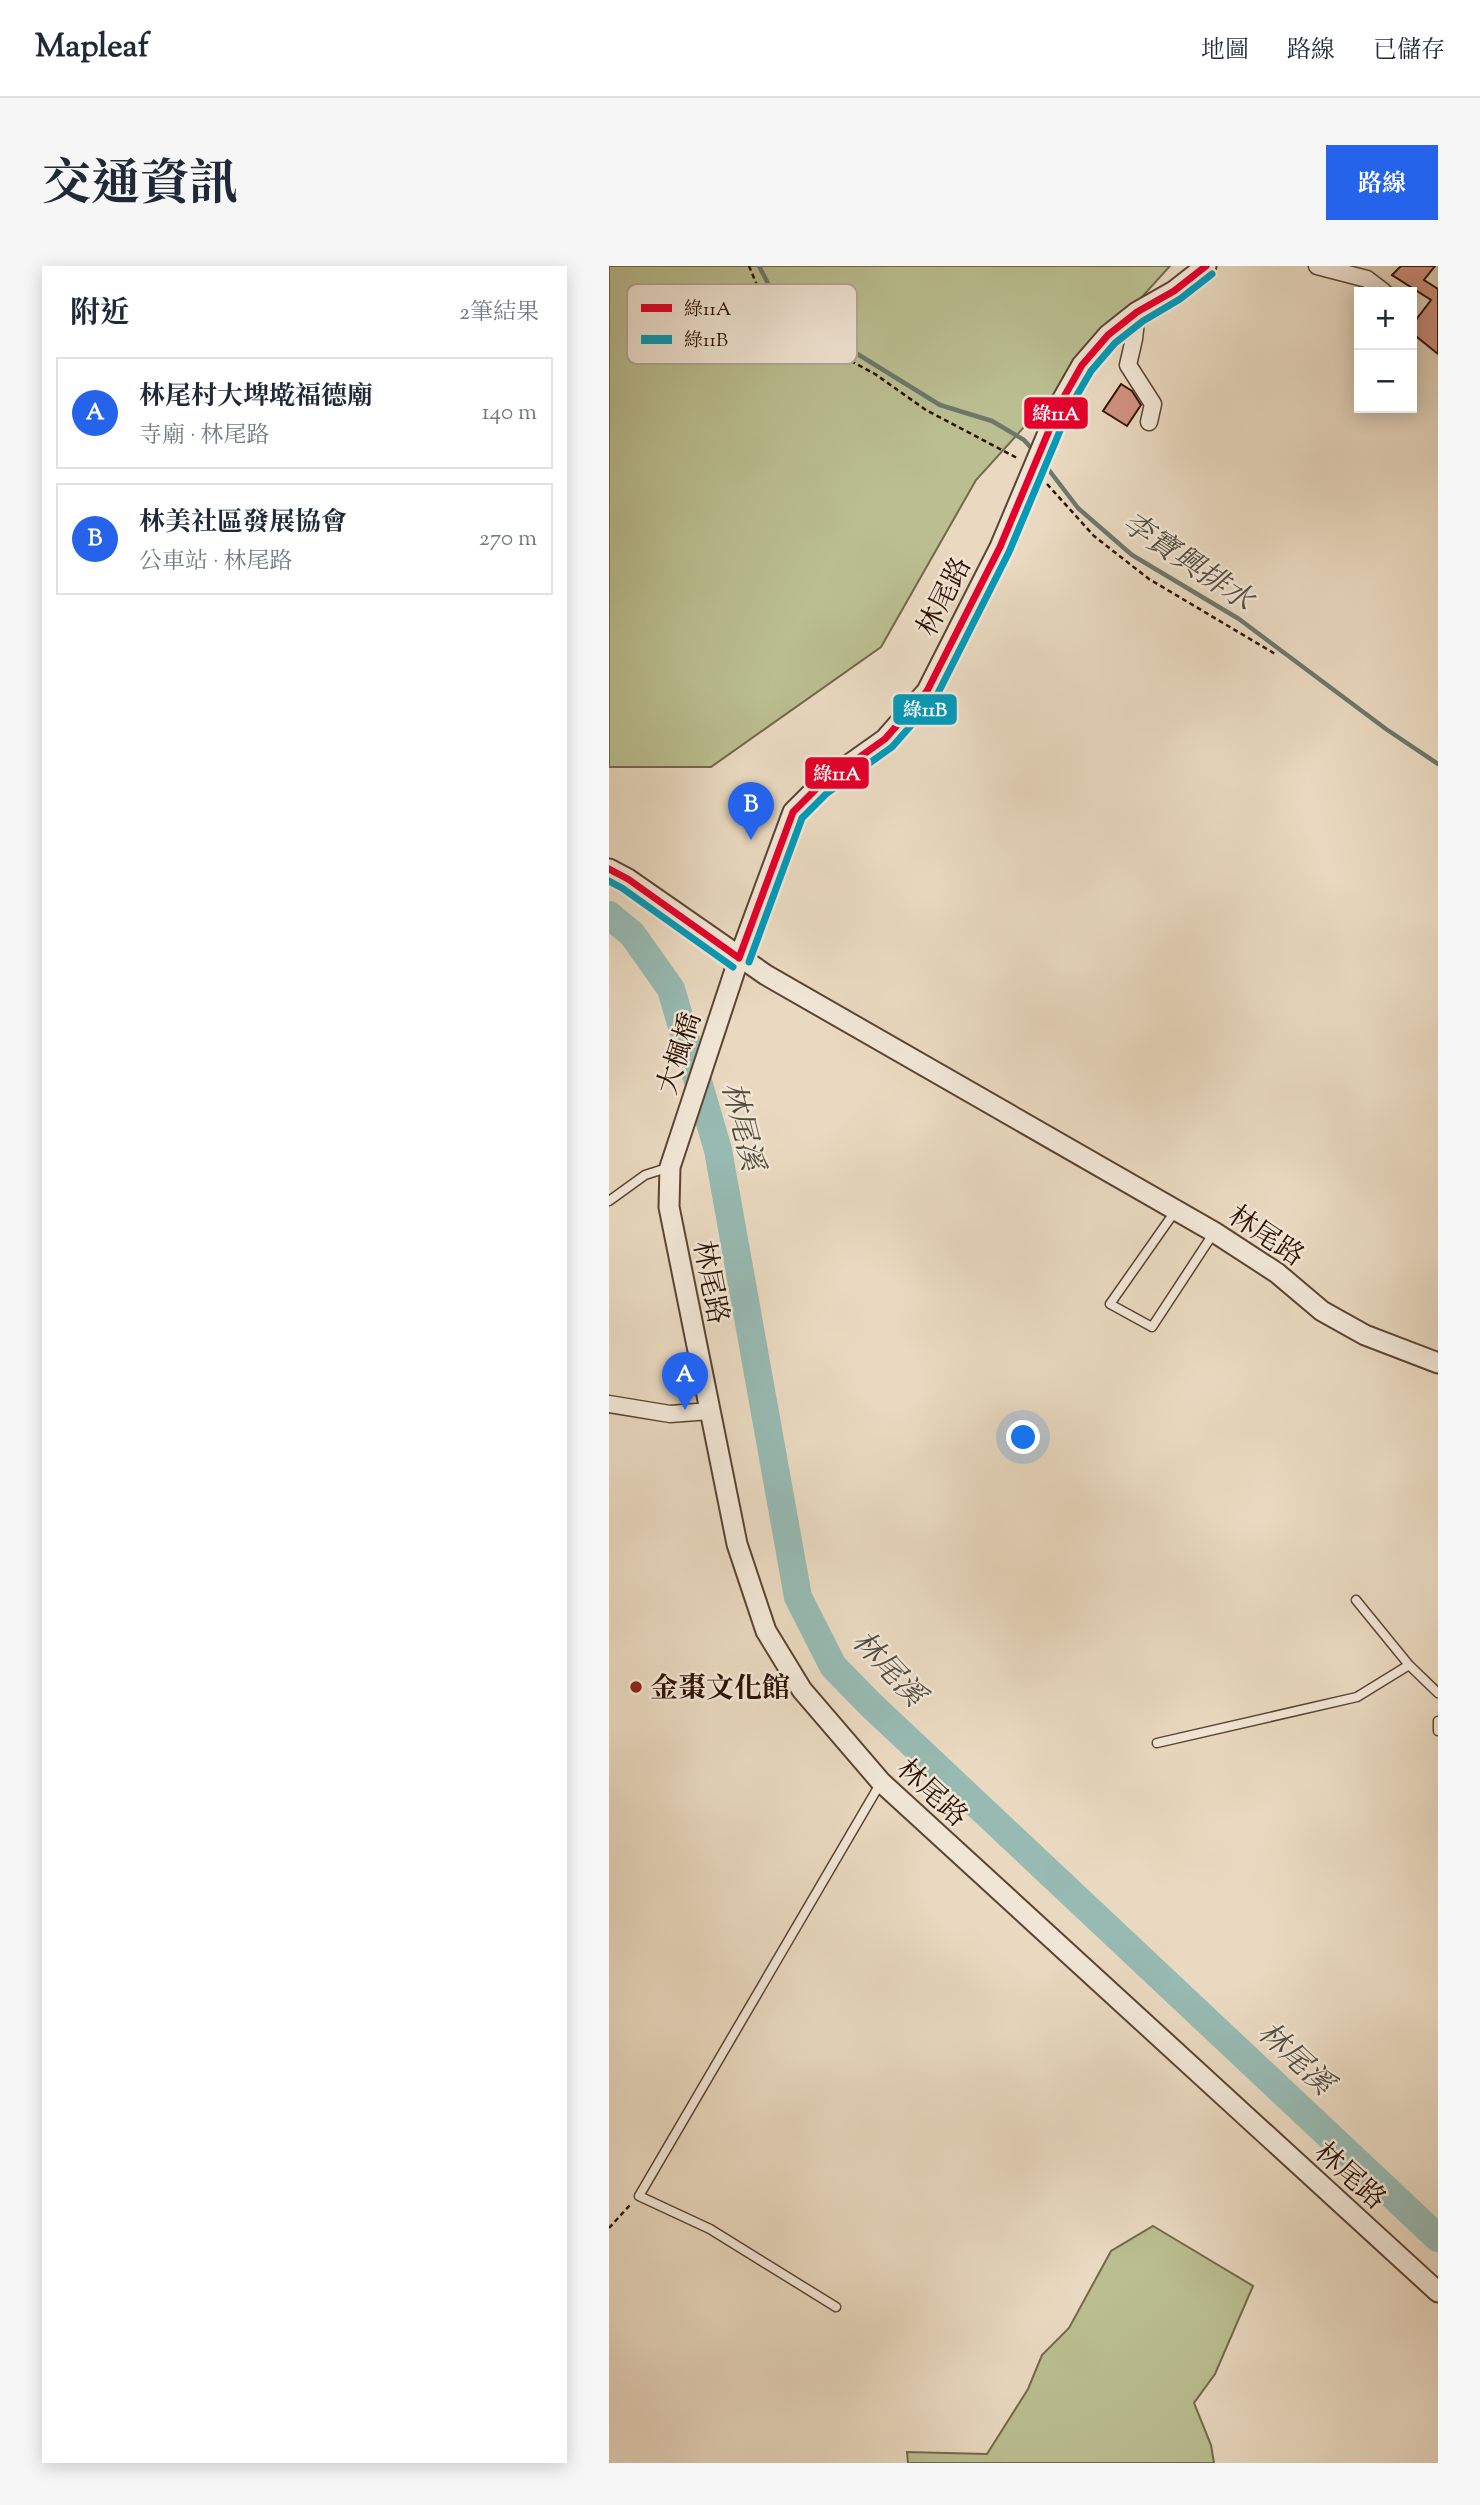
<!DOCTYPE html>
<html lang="zh-TW">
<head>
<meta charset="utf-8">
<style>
	body { margin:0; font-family:"Sorts Mill Goudy","Noto Serif TC",serif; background:#f6f6f7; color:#1f2937 }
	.controls { position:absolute; right:21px; top:21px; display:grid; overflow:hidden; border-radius:0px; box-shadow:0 4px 18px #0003 }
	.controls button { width:63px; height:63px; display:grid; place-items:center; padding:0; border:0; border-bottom:2px solid #e0e1e3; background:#fff; color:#1f2937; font:35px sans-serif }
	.you { position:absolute; left:415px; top:1172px; width:24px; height:24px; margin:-18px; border:5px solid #fff; border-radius:50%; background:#1a73e8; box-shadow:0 0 0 10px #1a73e833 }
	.badge { display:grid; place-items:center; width:46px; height:46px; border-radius:50%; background:#2563eb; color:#fff; font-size:23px; font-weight:700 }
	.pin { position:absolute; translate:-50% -58px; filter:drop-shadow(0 2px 4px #0008) }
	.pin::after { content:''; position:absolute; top:37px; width:24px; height:21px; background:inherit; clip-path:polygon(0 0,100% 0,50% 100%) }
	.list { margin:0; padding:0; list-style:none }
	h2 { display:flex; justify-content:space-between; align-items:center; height:91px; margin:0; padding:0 28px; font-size:30px }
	h2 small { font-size:23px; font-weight:400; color:#747a83 }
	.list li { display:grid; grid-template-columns:46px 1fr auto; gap:21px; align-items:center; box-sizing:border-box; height:112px; margin:0 14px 14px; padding:0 14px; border:2px solid #e0e1e3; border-radius:0px }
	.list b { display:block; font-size:26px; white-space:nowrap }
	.list p { margin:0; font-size:23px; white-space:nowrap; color:#747a83 }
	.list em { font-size:23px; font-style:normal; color:#747a83 }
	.map { position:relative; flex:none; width:829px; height:2197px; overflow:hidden; border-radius:0px }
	header { display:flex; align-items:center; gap:42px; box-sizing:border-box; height:98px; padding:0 35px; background:#fff; border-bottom:2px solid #e0e1e3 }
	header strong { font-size:33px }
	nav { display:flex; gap:38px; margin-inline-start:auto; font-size:24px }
	.intro { display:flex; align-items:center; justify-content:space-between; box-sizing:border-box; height:168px; padding:0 42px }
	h1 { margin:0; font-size:49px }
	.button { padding:18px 32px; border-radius:0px; background:#2563eb; color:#fff; font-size:24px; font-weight:700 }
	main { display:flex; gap:42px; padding:0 42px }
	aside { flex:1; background:#fff; border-radius:0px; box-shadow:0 4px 18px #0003 }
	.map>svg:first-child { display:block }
	.green { fill:#babe90; stroke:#746849; stroke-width:2 }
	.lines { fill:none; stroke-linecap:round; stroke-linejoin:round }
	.stream { stroke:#6d776c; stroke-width:4.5 }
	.river { stroke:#97bab2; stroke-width:28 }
	.building { fill:#d29180; stroke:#2d1302; stroke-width:2 }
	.service-casing { stroke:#5c4432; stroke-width:11 }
	.minor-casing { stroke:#5c4432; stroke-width:19 }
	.tertiary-casing { stroke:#5c4432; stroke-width:23 }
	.path { stroke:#2d1302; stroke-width:2.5; stroke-dasharray:5 3.5; stroke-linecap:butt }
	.service { stroke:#f1e6d6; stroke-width:8 }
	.minor { stroke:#f1e6d6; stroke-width:16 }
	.tertiary { stroke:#f1e6d6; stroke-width:19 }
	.bus-1-casing { stroke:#f1e6d6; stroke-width:12 }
	.bus-2-casing { stroke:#f1e6d6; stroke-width:12 }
	.bus-1 { stroke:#e4002b; stroke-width:7 }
	.bus-2 { stroke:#049aba; stroke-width:7 }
	.poi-dot { fill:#8f2418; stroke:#f1e6d6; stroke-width:2.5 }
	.labels { text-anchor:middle; stroke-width:5; stroke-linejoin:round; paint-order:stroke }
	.street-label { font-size:28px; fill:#2d1302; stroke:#f1e6d6 }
	.poi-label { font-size:28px; font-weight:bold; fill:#2d1302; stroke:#f1e6d6; text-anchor:start }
	.water-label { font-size:30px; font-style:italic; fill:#524d40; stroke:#f1e6d6 }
	.key { fill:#f1e6d6; stroke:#b6a796; stroke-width:2 }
	.key-label { font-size:19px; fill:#2d1302 }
	.line-badge { stroke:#f1e6d6; stroke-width:2.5 }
	.badge-label { font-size:19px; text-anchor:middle; font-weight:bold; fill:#fff }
</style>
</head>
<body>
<header>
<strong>Mapleaf</strong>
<nav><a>地圖</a><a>路線</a><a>已儲存</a></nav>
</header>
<div class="intro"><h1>交通資訊</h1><a class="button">路線</a></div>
<main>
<aside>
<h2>附近<small>2筆結果</small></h2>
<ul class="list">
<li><span class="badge">A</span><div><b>林尾村大埤墘福德廟</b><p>寺廟 · 林尾路</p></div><em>140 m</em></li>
<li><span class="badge">B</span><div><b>林美社區發展協會</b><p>公車站 · 林尾路</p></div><em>270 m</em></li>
</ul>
</aside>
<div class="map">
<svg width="829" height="2197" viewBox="0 0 829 2197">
	<rect width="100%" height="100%" fill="#e9d9c0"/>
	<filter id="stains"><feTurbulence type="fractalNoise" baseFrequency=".00286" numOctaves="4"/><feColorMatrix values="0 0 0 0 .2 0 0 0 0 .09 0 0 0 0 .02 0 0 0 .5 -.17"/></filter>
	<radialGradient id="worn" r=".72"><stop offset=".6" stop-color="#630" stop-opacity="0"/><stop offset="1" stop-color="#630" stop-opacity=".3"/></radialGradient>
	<path class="green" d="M0,0H561L367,214L272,381L102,501H0Z
		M544,1960L644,2020L606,2108L585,2137L602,2179L605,2197H299L298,2186L378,2188L419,2123L433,2089L460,2062L502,1985Z"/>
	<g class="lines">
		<path class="stream" d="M150,0L166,31L187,50L331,139L383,155L415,174L425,185
			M433,195L469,242L523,289L630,353L777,463L829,498"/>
		<path class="river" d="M0,649L23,668L62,723L109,884L189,1331L224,1400L261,1438L829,1972"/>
	</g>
	<path class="building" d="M792,0H826L815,14L829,23V88L803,67V59L822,34L783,9Z
		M512,118L523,125L532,139L518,160L494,145Z"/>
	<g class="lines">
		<defs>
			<path id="service" d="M0,935L36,909L61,901
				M567,944L501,1038L543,1061L604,968
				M747,1334L800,1399L829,1427
				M829,1455V1465
				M548,1477L748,1431L800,1399
				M227,2041L101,1963L30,1930L271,1518"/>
			<path id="minor" d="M708,0L758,13L775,26
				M528,46L525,73L519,99L544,138L540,156
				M0,1138L61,1148L101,1145"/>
			<path id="tertiary" d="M597,0L565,25L528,46L499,69L473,99L452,136L391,281L318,425L276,473L210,520L184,546L130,692L61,901L60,941L128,1278L157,1365L193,1424L272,1516L829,2026
				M0,603L19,613L157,709L605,966L668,1007L713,1045L756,1069L829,1097"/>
		</defs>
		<use href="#service" class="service-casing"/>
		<use href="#minor" class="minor-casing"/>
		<use href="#tertiary" class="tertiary-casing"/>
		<path class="path" d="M140,0L153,31L179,61L266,108L317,144L410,193
			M438,218L485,270L540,313L668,389
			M0,1962L21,1939"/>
		<use href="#service" class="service"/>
		<use href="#minor" class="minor"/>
		<use href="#tertiary" class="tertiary"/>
		<defs>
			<path id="bus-1" d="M0,603L19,613L130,692
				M130,692L184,546L210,520L276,473L318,425L391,281L452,136L473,99L499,69L528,46L565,25L597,0"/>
			<path id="bus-2" d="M0,615L13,622L124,701
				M140,696L193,552L217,528L283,481L327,431L400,286L461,141L482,105L506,77L534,55L571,33L603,8"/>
		</defs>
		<use href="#bus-1" class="bus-1-casing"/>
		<use href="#bus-2" class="bus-2-casing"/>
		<use href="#bus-1" class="bus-1"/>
		<use href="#bus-2" class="bus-2"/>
	</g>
	<circle class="poi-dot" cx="27" cy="1421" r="7"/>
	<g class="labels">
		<g class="street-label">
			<text transform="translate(334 330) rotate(-63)" y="10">林尾路</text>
			<text transform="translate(69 787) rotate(-72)" y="10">大楓橋</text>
			<text transform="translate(658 969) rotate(34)" y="10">林尾路</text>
			<text transform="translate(103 1016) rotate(79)" y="10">林尾路</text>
			<text transform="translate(324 1526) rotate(43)" y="10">林尾路</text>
			<text transform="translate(742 1909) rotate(42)" y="10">林尾路</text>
		</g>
		<g class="poi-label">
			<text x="41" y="1431">金棗文化館</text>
		</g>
		<g class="water-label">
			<text transform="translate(579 295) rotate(34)" y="10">李寶興排水</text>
			<text transform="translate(134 860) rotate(76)" y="10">林尾溪</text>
			<text transform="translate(280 1402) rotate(47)" y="10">林尾溪</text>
			<text transform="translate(687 1792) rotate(43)" y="10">林尾溪</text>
		</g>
	</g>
	<rect x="18" y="18" width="230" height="80" rx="10" class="key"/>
	<rect x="32" y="38" width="31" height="8" fill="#e4002b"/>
	<rect x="32" y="69" width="31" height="9" fill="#049aba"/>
	<g class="key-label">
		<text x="75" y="49">綠11A</text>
		<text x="75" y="80">綠11B</text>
	</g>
	<g class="line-badge">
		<rect x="414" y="130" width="66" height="34" rx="7" fill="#e4002b"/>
		<rect x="283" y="427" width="66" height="33" rx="7" fill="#049aba"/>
		<rect x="195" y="490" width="66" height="34" rx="7" fill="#e4002b"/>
	</g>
	<g class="badge-label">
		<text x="447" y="154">綠11A</text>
		<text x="316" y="450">綠11B</text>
		<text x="228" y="514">綠11A</text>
	</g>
	<rect width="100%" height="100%" filter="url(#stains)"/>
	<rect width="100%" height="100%" fill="url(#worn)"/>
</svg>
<div class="controls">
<button>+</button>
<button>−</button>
</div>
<div class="you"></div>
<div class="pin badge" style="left:76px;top:1144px">A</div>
<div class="pin badge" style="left:142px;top:574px">B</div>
</div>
</main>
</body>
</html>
